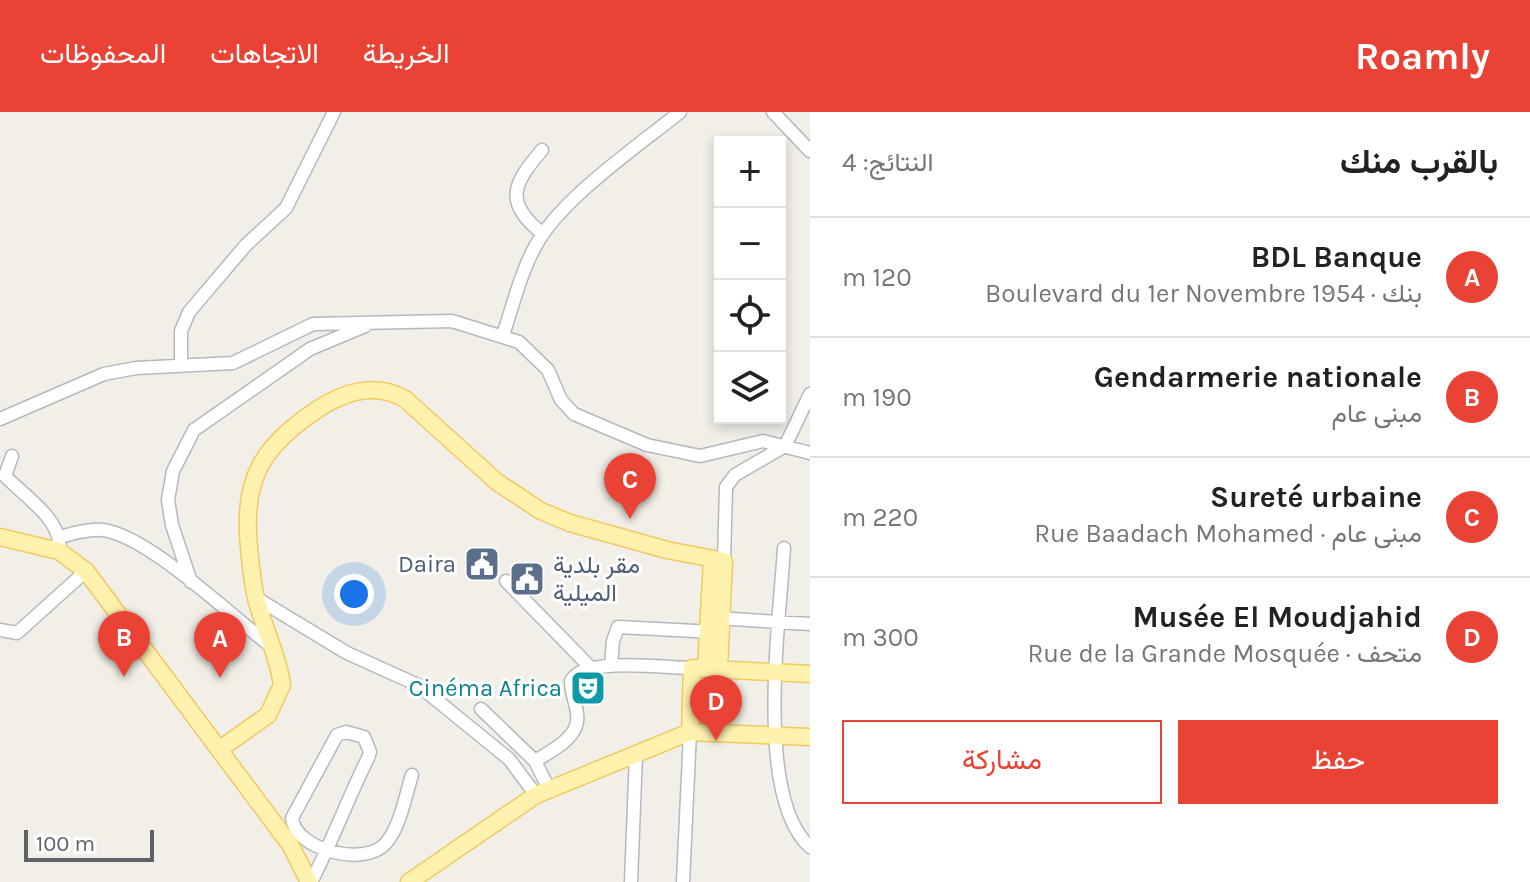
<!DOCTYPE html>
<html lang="ar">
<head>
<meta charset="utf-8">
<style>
	body { margin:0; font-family:Karla,Vazirmatn,sans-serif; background:#f6f6f6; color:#222; direction:rtl }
	.controls { position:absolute; right:24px; top:24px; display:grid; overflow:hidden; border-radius:0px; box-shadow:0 4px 12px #0003 }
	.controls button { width:72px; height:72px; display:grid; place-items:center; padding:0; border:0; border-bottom:2px solid #e0e0e0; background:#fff; color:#222; font:40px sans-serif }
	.scale { position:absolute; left:24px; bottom:20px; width:130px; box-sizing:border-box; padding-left:8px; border:4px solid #5f6368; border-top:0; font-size:22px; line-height:28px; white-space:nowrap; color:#5f6368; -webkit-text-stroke:6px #fff; paint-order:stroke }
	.you { position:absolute; left:354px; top:482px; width:28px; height:28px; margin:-20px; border:6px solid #fff; border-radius:50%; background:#1a73e8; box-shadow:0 0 0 12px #1a73e833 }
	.badge { display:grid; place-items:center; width:52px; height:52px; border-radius:50%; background:#ea4335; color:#fff; font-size:26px; font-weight:700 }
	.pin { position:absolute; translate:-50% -66px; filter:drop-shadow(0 2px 4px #0008) }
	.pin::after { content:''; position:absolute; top:42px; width:28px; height:24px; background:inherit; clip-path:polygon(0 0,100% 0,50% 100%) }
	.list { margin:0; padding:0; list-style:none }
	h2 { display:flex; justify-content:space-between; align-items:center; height:104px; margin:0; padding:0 32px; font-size:34px }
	h2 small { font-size:26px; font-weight:400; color:#767676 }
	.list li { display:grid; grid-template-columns:52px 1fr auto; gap:24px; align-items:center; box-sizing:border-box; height:120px; padding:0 32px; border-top:2px solid #e0e0e0 }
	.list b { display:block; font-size:30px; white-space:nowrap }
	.list p { margin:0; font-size:26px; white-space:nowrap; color:#767676 }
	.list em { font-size:26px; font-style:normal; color:#767676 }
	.actions { display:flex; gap:16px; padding:24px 32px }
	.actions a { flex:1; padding:18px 0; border:2px solid #ea4335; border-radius:0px; text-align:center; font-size:28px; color:#ea4335 }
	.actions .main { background:#ea4335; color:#fff }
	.icon { flex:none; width:44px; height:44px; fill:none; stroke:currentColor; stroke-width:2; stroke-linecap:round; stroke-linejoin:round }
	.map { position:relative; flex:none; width:810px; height:770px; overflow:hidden; direction:ltr }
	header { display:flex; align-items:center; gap:48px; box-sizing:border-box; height:112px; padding:0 40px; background:#ea4335; color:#fff }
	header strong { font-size:38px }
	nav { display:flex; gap:44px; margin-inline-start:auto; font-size:28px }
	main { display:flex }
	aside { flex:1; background:#fff }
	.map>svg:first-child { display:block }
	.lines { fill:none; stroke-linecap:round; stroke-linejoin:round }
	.minor-casing { stroke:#b5b8bc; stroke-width:15 }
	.major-casing { stroke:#f2c960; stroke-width:19 }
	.minor { stroke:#fff; stroke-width:12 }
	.major { stroke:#fff2af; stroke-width:16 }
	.labels { text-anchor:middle; stroke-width:6; stroke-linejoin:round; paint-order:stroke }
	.service-label { font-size:24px; fill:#4e5e75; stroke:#fff; text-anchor:end }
	.culture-label { font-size:24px; fill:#0d838f; stroke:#fff; text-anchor:end }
</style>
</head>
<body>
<header>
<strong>Roamly</strong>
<nav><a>الخريطة</a><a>الاتجاهات</a><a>المحفوظات</a></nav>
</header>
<main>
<aside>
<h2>بالقرب منك<small>النتائج: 4</small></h2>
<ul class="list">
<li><span class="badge">A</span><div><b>BDL Banque</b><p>بنك · Boulevard du 1er Novembre 1954</p></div><em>120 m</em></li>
<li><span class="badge">B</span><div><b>Gendarmerie nationale</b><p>مبنى عام</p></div><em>190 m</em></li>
<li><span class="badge">C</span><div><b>Sureté urbaine</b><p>مبنى عام · Rue Baadach Mohamed</p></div><em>220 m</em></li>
<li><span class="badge">D</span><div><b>Musée El Moudjahid</b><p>متحف · Rue de la Grande Mosquée</p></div><em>300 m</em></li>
</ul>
<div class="actions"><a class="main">حفظ</a><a>مشاركة</a></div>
</aside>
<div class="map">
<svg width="810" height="770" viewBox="0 0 810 770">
	<rect width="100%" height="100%" fill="#f1efe8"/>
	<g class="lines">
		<defs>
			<path id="minor" d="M773,0L810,39
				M542,38C513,72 503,90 543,122
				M503,223C513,194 520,162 535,135C559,88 638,34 680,0
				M181,254V219L189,200L246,133L286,96L334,0
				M0,307L104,262L136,256L233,251L313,212L452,209L519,230L548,258L561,288L574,302L647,333L700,344L763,329L810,341
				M12,344L5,364C21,381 60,407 59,432
				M60,425C74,421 88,417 103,418C149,424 232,505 272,535
				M784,436C780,507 754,685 810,735
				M724,449L726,375L735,363L785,334L810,282
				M506,469L589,554
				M191,470L172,413L168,388L173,359L194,318L310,237L365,214
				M256,486L347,541L418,573L509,647L536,683
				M716,506L810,512
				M0,518L17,521L86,459
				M611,554L613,529L618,515L714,520
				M481,597L535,649L549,677
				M535,649C551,639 581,625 577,602C576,591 571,581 571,569C582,544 666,556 692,556
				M311,770C332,730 348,686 368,646L370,640L364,625L346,620L337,623L292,706C295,738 364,755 385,732C400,716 405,685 412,663
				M631,770L636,642
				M683,770L690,620"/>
			<path id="major" d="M0,425L59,439L86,459L291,734L309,770
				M706,555L712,448
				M690,620L692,556L810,562
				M220,637L268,603L282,573C278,544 265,518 257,490C252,472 251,454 249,435C242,367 262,334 318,297C344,280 376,270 405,287L497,370L541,399L570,411L667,438L724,449L719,556
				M409,770L536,683L690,620L810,625"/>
		</defs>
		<use href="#minor" class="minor-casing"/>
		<use href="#major" class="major-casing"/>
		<use href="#minor" class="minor"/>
		<use href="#major" class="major"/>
	</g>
	<defs>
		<symbol id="civic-square" viewBox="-11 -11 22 22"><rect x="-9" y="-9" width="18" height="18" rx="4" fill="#5c6f8a" stroke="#fff"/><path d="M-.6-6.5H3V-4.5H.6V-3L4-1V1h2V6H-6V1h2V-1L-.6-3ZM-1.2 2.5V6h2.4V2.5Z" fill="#fff"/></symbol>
		<symbol id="theatre-square" viewBox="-11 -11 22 22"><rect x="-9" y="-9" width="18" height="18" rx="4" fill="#0f9aa8" stroke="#fff"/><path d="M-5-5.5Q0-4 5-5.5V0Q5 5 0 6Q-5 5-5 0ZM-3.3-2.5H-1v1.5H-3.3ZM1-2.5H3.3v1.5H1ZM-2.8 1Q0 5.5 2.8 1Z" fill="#fff"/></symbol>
	</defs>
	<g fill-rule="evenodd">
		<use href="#civic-square" x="462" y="432" width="40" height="40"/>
		<use href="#civic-square" x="507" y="447" width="40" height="40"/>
		<use href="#theatre-square" x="568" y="556" width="40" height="40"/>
	</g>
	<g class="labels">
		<g class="service-label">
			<text x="456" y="460">Daira</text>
			<text x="553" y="461" text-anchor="start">مقر بلدية<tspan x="553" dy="28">الميلية</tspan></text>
		</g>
		<g class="culture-label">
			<text x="562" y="584">Cinéma Africa</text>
		</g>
	</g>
</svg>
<div class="controls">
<button>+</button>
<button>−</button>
<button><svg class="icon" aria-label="locate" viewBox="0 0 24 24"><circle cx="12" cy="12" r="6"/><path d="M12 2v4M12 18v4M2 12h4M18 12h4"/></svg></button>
<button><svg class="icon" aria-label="layers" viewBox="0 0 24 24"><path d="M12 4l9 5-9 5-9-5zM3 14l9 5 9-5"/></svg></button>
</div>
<div class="scale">100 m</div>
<div class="you"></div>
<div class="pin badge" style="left:220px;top:566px">A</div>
<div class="pin badge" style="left:124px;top:565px">B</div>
<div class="pin badge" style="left:630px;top:407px">C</div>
<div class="pin badge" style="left:716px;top:629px">D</div>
</div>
</main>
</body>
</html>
